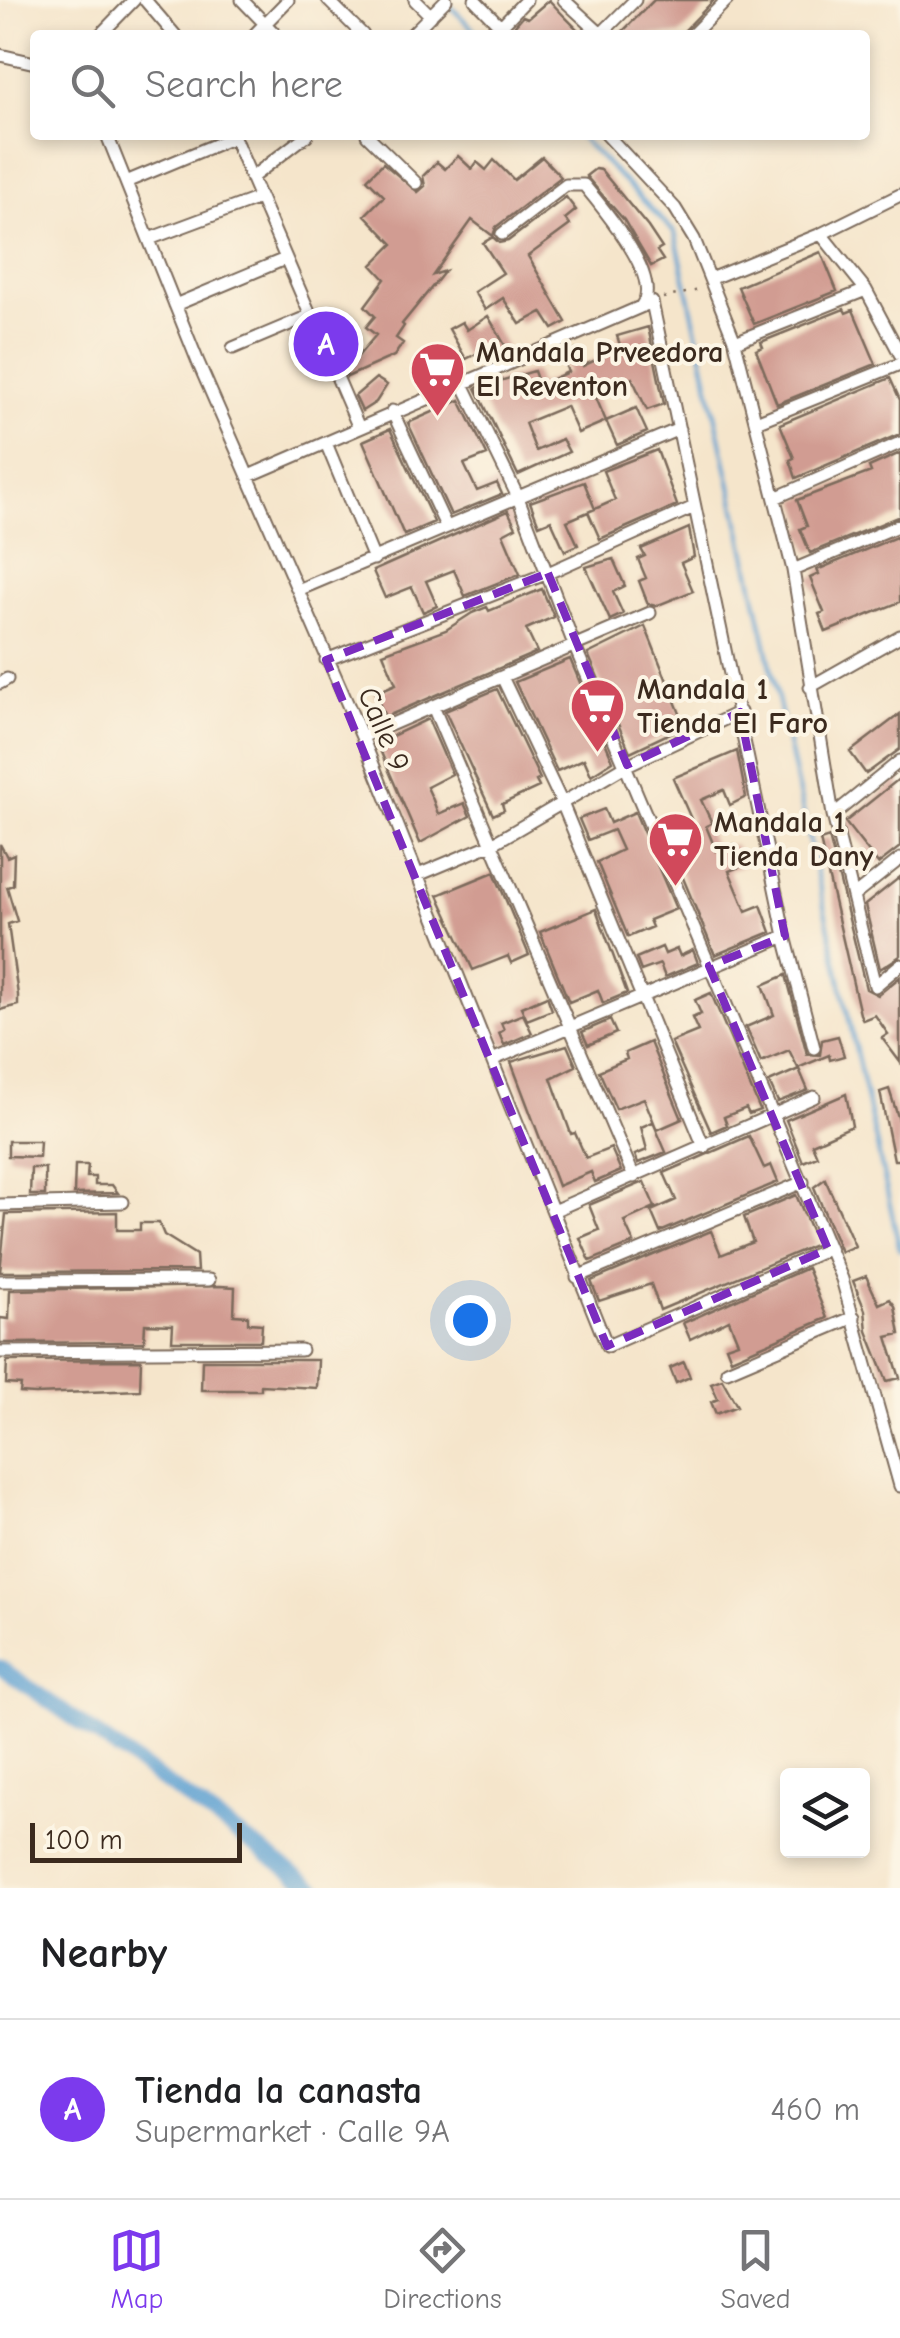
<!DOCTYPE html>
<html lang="en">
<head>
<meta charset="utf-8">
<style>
	body { margin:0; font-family:"Comic Neue",sans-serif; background:#f6f6f6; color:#202124 }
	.controls { position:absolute; right:30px; bottom:30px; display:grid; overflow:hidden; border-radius:10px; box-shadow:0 5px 15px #0003 }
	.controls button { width:90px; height:90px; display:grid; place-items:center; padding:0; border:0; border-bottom:2px solid #e0e0e0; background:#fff; color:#202124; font:50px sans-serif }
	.scale { position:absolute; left:30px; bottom:25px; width:212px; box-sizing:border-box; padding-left:10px; border:5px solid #3b2a1e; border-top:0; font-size:28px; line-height:35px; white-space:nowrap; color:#3b2a1e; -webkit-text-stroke:8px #fcf5e5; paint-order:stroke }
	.you { position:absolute; left:470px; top:1320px; width:35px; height:35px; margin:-25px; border:8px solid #fff; border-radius:50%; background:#1a73e8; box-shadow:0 0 0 15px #1a73e833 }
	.badge { display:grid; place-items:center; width:65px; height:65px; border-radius:50%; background:#7c3aed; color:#fff; font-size:32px; font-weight:700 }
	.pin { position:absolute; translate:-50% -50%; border:5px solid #fff; box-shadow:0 2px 10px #0006 }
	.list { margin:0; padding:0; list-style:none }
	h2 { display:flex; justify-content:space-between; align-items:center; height:130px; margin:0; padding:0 40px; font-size:42px }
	h2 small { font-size:32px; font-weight:400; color:#757577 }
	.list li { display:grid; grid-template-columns:65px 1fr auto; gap:30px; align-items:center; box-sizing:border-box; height:180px; padding:0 40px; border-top:2px solid #e0e0e0 }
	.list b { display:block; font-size:38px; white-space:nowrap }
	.list p { margin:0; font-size:32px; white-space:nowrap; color:#757577 }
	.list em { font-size:32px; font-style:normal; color:#757577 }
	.icon { flex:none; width:55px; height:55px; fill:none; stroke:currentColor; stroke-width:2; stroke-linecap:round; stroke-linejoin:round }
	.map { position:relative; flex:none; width:900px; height:1888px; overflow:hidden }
	.search { position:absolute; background:#fff; box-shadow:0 5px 15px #0003; left:30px; right:30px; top:30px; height:110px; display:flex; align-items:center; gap:25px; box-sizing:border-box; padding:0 35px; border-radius:10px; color:#757577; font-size:38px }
	.sheet { height:310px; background:#fff }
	nav { display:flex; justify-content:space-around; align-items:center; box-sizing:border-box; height:140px; border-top:2px solid #e0e0e0; background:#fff; font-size:28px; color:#757577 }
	nav a { display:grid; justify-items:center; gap:5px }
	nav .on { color:#7c3aed }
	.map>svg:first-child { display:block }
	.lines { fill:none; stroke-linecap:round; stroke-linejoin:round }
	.stream { stroke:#5da0d1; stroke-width:4 }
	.canal { stroke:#5da0d1; stroke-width:15 }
	.building { fill:#d19c92 }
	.street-casing { stroke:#7c6b5b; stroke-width:15 }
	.path { stroke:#7c6b5b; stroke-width:2.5; stroke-dasharray:2.5 8; stroke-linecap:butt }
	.street { stroke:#fff; stroke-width:11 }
	.marked { fill:none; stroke:#7b2cbf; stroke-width:8; stroke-dasharray:20 12; stroke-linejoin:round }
	.labels { text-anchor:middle; stroke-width:8; stroke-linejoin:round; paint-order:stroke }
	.poi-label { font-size:30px; font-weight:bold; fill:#3b2a1e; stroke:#fcf5e5; text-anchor:start }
	.street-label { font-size:30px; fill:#3b2a1e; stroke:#fcf5e5 }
</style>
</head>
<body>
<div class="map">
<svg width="900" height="1888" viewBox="0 0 900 1888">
	<rect width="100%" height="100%" fill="#fcf5e5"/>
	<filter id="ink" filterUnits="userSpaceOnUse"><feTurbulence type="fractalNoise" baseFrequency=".01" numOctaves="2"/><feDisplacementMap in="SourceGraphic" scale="20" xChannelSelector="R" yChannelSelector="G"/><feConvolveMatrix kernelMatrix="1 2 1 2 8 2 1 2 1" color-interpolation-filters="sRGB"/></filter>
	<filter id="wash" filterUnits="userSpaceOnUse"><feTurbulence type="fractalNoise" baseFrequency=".0048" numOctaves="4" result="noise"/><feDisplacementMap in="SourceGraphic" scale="40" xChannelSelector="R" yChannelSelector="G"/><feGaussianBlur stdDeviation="2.25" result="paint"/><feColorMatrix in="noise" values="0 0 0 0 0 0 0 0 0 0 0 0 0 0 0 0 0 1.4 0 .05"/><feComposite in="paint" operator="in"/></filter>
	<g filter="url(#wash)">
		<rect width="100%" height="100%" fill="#f5e5cb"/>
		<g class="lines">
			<path class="stream" d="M447,3L479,35
				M578,135L675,233L900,1250"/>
			<path class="canal" d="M0,1667L315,1888"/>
		</g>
		<g id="blocks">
			<path class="building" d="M549,0L564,16L583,35H524L517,29L515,25L523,16L528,18Z
				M654,0H714L680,35H619Z
				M458,156L472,169L477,162L486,170L494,160L514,180L542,157L561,177L496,227L493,236L472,220L433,275L445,271L402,324L404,326L396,338L403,343L394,356L347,377L337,353L346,349L353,362L376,335L366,327L375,316L365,306L385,279L372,265L393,244L365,215L384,196L367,179L383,163L418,192L425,186L423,176L437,162L445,169Z
				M595,169L601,170L648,227L662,248L657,251L663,260L651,266L624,220L586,176Z
				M566,197L576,210L565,219L570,225L528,256L566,322L553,329L542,312L520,324L503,298L485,310L474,292L503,273L483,243L493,237L499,243L508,241Z
				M821,252L837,291L754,324L738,287Z
				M844,309L846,313L853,310L876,364L777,404L756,350L763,347L761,342Z
				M488,316L506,347L489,355L486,349L466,359L449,329L462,322L467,330Z
				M648,327L664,404L647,410L632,378L594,393L606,421L578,433L566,406L525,423L536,451L562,439L569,452L518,475L476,388L534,371L539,385L568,372L562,356L576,350L583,366L621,348L617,336Z
				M376,378L387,385L376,402L362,411L355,396Z
				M890,378L900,400V434L796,478L790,460L794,458L780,424Z
				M460,400L487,455L464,464L477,491L497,483L502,494L451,515L408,423Z
				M636,408L647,432L617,445L606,421Z
				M390,429L434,522L404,535L363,441Z
				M657,450L677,505L600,539L588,512L615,500L603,471Z
				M900,453V516L810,553L800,529L807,526L797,500L871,472L869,467Z
				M584,482L595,509L567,521L578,545L565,551L551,520L539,525L530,502Z
				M508,511L516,527L503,534L520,574L465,596L454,570L426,581L437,606L423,612L412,587L385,598L373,571Z
				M689,528L694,557L681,563L693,591L656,606L648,604L639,581L646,578L638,559L645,556L641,549Z
				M896,537L900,544V602L826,632L819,614L824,612L810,578L819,574L817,570Z
				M613,559L625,586L613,592L623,614L610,620L586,567Z
				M542,589L554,617L526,629L537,652L385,717L375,693L396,684L383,653L446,630L472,613L487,607L489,611Z
				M645,626L685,726L630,752L588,654Z
				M570,659L613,761L591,775L584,759L557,771L515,682Z
				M497,689L540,779L536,781L539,787L502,804L504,810L493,815L445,711Z
				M900,714V749L866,774L850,752Z
				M428,719L452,774L427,787L433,800L438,814L464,803L470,816L420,843L377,743Z
				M737,751L746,797L730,805L724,790L701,800L712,823L706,826L716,851L734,844L744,865L729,871L746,911L761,905L771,932L715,955L664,832L692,821L673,778Z
				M900,778V847L878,864L845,822Z
				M604,809L610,823L635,812L676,909L649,920L652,927L628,937L597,862L622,850L613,830L588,840L579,819Z
				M829,837L866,989L878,995L900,977V1062L882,1038L888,1034L875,1015L863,1020L860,1014L820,840Z
				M0,844L7,857L14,854L13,885L7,887L17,921L8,924L18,995V1005L0,1010Z
				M494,872L529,955L511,963L508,956L473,970L438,895Z
				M900,877V956L880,969L865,905Z
				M596,909L627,993L603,1003L598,990L569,1002L540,932Z
				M662,947L665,954L677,949L680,956L693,950L698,963L665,977L660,964L641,971L636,958Z
				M786,975L807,1054L820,1055L822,1040L838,1036L844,1056L830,1060L829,1055L798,1068L789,1050L761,1062L746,1027L774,1015L763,985Z
				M711,993L760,1110L749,1114L746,1108L724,1117L727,1125L711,1132L671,1042L698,1031L692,1018L701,1014L695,1000Z
				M547,996L552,1010L527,1020L521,1007Z
				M523,1014L532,1033L504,1045L499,1033L504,1030L501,1023Z
				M610,1020L616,1033L588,1045L582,1032Z
				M650,1042L682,1119L657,1130L644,1098L616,1109L599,1071L627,1059L625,1053Z
				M567,1045L576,1066L551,1078L571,1134L575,1133L586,1158L611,1148L621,1171L595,1182L591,1172L558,1186L511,1062Z
				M799,1069L808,1090L778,1102L769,1082Z
				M889,1089L900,1123V1160H894L880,1092Z
				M846,1094L852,1126L812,1144L817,1156L803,1162L786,1120Z
				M653,1122L666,1152L638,1163L635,1155L647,1150L641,1127Z
				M749,1136L764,1168L771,1165L778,1182L660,1232L651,1211L676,1200L664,1173Z
				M8,1141H40L39,1157L8,1156Z
				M75,1165H88L87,1177H95V1185H112L118,1193L74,1194Z
				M31,1168H45V1195H30Z
				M825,1179L855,1246L841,1252L814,1187Z
				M644,1182L655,1207L624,1221L634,1243L590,1261L580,1238L599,1230L589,1205Z
				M796,1195L817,1244L660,1310L651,1284L599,1301L591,1281L711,1231L721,1255L753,1242L744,1217Z
				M117,1212V1230H140V1223H159L164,1235L196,1255L197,1271L0,1272L6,1214Z
				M807,1268L827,1318L731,1359L726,1346L738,1342L729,1320L690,1339L683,1323Z
				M866,1276L879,1304L890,1299L895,1306L900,1334L887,1337L900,1378L887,1381L867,1331L865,1310L853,1281Z
				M220,1286L235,1287L234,1315L248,1316V1323L262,1324L261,1341H172L173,1325L145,1324L144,1342L0,1343V1318L9,1319L10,1290Z
				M141,1360L140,1390L35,1394L20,1393L21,1385L6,1384L7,1361Z
				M202,1360H318L317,1388L261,1385V1390H201Z
				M684,1362L690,1377L676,1383L670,1368Z
				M722,1379L737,1406L716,1414L711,1402L718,1399L711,1383Z"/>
		</g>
	</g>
	<g filter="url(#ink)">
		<use href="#blocks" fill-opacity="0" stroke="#7c6b5b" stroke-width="2.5"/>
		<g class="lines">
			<defs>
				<path id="street" d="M145,0L175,35
					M242,0L276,35
					M328,0L363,35
					M415,0L431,16
					M475,0L509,35
					M564,0L602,35
					M500,27L526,0
					M601,34L635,0
					M100,35L134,0
					M254,35L288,0
					M411,35L446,0
					M692,35L727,0
					M0,55L35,63
					M107,135L198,362L362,737L607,1346L828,1249
					M233,135L359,428
					M367,135L416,183
					M607,135L675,208L694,239L735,342L793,570L833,815L875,986L900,965
					M251,178L307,135
					M126,182L234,137
					M502,234L566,185H584C603,208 663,278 642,305
					M821,234L866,290L900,354
					M149,239L259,198
					M710,279L821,234L900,195
					M175,305L285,259
					M735,342L866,290
					M233,348L309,316
					M461,380L517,495L575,647L842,1279L900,1486
					M392,411L446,526
					M756,422L900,364
					M326,443L374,559
					M251,475L652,302L785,936L814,1048
					M775,498L900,443
					M793,570L900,525
					M298,590L679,429
					M326,660L548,573L694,507
					M503,679L562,803L704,1147
					M0,683L7,679
					M810,687L900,636
					M434,709L634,1177
					M362,737L650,613
					M833,815L900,761
					M418,875L492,844L627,765L740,712
					M856,894L900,859
					M492,1060L785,936
					M0,1205L123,1202
					M553,1211L814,1097
					M577,1277L803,1182
					M0,1281L209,1280
					M0,1352L301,1350
					M727,1371L854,1317"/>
			</defs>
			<use href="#street" class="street-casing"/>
			<path class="path" d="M663,298L699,290"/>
			<use href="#street" class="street"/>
		</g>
	</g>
	<path class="marked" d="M548,573L627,765L740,712L785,936L709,966L828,1249L607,1346L326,660Z"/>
	<defs>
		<symbol id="supermarket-pin" viewBox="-11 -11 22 30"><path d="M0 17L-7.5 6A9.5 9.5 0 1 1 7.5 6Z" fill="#d1495b" stroke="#fcf5e5"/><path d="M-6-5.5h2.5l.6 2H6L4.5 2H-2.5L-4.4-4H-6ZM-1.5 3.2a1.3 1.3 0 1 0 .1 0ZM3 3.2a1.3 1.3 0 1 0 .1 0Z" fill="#fff"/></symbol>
	</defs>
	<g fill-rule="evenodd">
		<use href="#supermarket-pin" x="406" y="338" width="63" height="86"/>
		<use href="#supermarket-pin" x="566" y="674" width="63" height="86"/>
		<use href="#supermarket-pin" x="644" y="808" width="63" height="86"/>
	</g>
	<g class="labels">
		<g class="poi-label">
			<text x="476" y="362">Mandala Prveedora<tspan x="476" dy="34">El Reventon</tspan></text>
			<text x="637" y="699">Mandala 1<tspan x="637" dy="34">Tienda El Faro</tspan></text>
			<text x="714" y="832">Mandala 1<tspan x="714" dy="34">Tienda Dany</tspan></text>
		</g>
		<g class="street-label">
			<text transform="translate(384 729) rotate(67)" y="10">Calle 9</text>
		</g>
	</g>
</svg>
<div class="controls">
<button><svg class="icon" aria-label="layers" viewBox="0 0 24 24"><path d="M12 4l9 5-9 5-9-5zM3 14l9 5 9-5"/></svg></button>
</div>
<div class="scale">100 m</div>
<div class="you"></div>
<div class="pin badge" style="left:326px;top:344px">A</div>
<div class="search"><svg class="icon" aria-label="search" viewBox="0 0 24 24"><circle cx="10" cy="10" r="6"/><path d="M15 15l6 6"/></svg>Search here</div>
</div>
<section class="sheet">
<h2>Nearby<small></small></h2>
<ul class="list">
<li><span class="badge">A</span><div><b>Tienda la canasta</b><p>Supermarket · Calle 9A</p></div><em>460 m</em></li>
</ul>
</section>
<nav>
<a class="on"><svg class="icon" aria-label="map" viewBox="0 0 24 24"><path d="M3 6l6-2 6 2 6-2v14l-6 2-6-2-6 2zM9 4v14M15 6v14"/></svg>Map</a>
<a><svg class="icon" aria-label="directions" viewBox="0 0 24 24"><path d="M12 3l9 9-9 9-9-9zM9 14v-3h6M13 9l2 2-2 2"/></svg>Directions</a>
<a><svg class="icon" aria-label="saved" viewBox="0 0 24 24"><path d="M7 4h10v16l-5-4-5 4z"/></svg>Saved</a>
</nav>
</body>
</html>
